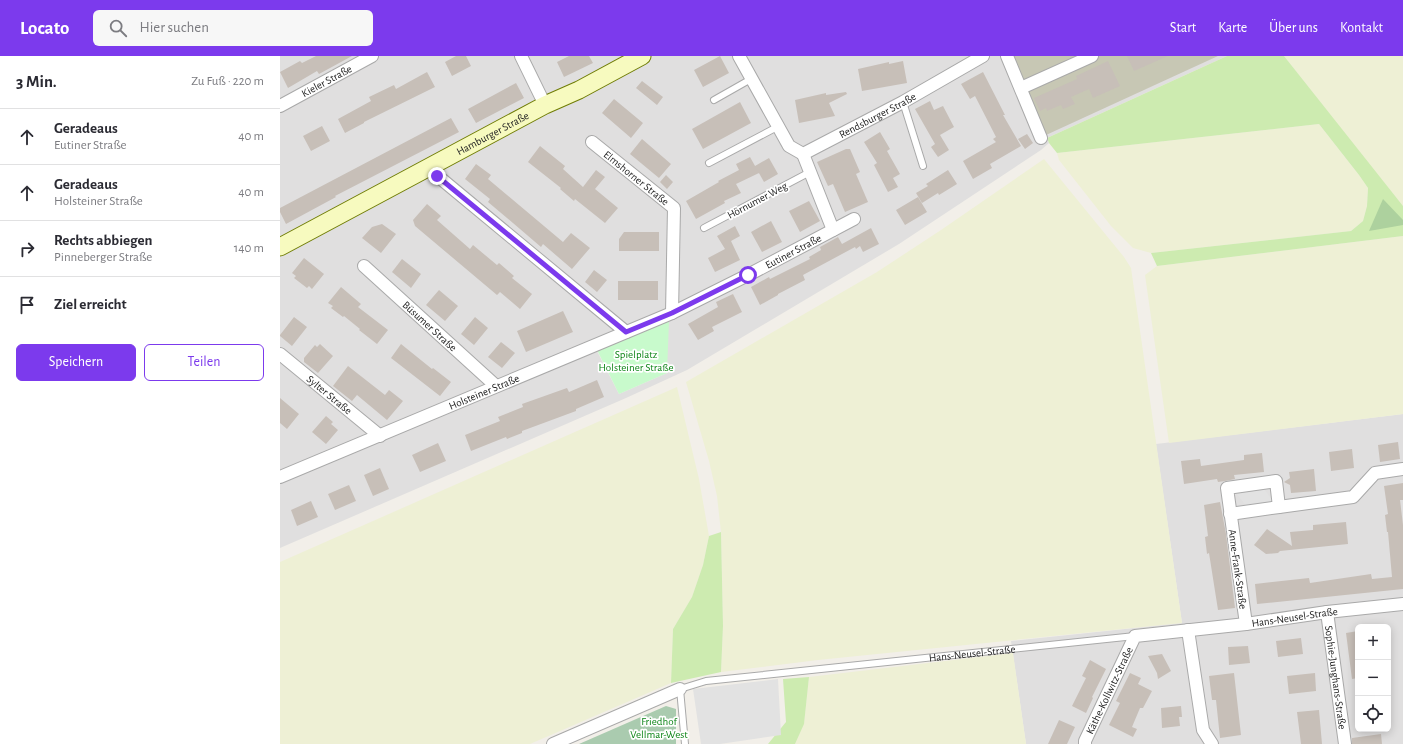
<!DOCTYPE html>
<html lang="de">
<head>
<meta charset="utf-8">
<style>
	body { margin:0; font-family:"Alegreya Sans",sans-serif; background:#f7f7f7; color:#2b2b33 }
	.controls { position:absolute; right:12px; bottom:12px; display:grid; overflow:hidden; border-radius:6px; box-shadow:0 2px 10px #0003 }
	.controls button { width:36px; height:36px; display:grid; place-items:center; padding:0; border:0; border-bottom:1px solid #e1e1e2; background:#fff; color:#2b2b33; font:20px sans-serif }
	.stop { position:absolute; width:12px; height:12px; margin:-9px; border:3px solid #7c3aed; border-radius:50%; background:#fff }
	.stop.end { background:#7c3aed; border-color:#fff; box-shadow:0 1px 4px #0008 }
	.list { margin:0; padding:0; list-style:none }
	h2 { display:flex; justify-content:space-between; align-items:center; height:52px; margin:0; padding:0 16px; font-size:17px }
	h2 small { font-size:13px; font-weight:400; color:#7c7c81 }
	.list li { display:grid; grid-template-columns:26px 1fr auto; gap:12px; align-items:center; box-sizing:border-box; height:56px; padding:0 16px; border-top:1px solid #e1e1e2 }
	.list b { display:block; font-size:15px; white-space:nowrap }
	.list p { margin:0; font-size:13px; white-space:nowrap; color:#7c7c81 }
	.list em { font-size:13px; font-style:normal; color:#7c7c81 }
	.actions { display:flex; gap:8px; padding:12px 16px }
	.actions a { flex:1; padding:9px 0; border:1px solid #7c3aed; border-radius:6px; text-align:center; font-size:14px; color:#7c3aed }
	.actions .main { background:#7c3aed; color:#fff }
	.icon { flex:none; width:22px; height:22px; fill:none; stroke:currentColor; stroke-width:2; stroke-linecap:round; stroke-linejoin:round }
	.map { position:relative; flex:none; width:1123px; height:688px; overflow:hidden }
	header { display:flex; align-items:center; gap:24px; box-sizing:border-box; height:56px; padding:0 20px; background:#7c3aed; color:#fff }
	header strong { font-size:19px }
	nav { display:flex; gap:22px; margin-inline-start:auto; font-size:14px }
	.search { width:280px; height:36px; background:#f7f7f7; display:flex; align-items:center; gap:10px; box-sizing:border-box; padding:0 14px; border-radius:6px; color:#7c7c81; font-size:15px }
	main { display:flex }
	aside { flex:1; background:#fff }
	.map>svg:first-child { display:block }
	.residential { fill:#e0dfdf; fill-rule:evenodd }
	.construction { fill:#c7c7b4 }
	.farmland { fill:#eef0d5 }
	.grass { fill:#cdebb0 }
	.forest { fill:#add19e }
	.cemetery { fill:#aacbaf }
	.park { fill:#c8facc }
	.parking { fill:#e2e2e2 }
	.building { fill:#c7bfb8 }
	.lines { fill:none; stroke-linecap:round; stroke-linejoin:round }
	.lane-casing { stroke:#a9a9a9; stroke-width:8 }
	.street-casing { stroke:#a9a9a9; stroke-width:14 }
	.secondary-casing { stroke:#707d05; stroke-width:19 }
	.lane { stroke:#fff; stroke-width:6 }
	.street { stroke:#fff; stroke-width:12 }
	.secondary { stroke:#f7fabf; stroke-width:17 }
	.route { stroke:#7c3aed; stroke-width:5 }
	.labels { text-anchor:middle; stroke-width:3.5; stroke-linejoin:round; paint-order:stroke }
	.street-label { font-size:11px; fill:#222; stroke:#fff }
	.park-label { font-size:11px; fill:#0c8416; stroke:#fff }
</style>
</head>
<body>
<header>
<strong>Locato</strong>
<div class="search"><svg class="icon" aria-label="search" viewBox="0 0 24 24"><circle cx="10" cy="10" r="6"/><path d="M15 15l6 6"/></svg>Hier suchen</div>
<nav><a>Start</a><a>Karte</a><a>Über uns</a><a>Kontakt</a></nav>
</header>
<main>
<aside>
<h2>3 Min.<small>Zu Fuß · 220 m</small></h2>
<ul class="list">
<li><svg class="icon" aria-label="ahead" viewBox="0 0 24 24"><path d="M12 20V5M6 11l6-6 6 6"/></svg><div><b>Geradeaus</b><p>Eutiner Straße</p></div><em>40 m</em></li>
<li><svg class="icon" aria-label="ahead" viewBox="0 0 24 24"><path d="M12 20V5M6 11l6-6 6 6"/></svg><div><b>Geradeaus</b><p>Holsteiner Straße</p></div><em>40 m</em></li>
<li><svg class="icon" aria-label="right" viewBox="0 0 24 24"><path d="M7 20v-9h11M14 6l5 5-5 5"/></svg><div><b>Rechts abbiegen</b><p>Pinneberger Straße</p></div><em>140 m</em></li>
<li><svg class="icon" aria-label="arrive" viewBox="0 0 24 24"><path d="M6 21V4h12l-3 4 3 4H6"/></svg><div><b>Ziel erreicht</b></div></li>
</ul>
<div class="actions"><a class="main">Speichern</a><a>Teilen</a></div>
</aside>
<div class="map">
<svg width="1123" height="688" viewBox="0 0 1123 688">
	<rect width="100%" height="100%" fill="#f2efe9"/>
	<path class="residential" d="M0,0H947L767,82L769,87L761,94L619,188L407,314L346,342L0,492ZM317,295L387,317L339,338Z
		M1123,358V688H746L731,585L902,567L876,388ZM1078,571H1108V673H1078Z"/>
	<path class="construction" d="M732,0H938L766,79Z"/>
	<path class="farmland" d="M1004,0H1123V150L1098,120Z
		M1039,68L1079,119L1088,132L1087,150L1083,165L1071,175L871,197L853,192L831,170L779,104L777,97Z
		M764,103L844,201L851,212L902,567L538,604L441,616L443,570L441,476L437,440L429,405L406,326L597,216L661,174Z
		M1123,180V358L889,387L865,219L877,210Z
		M397,331L419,423L429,480L423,509L412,541L393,573L391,627L250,688H0V506Z
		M733,597L746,688H515L524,667L529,621Z"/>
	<path class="grass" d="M947,0H1004L1123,150V180L877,210L871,197L1071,175L1083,165L1087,150L1088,132L1079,119L1039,68L777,97L769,87L767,82Z
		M441,476L443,570L441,616L391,627L393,573L412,541L423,509L429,480Z
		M529,621L524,668L515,688H488L506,666L503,623Z"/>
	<path class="forest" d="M1103,143L1123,164V169L1089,175Z"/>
	<path class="cemetery" d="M386,650L396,653V688H299Z"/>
	<path class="park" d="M389,265L387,317L339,338L317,294Z"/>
	<path class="parking" d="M983,432L994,446L968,452L956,437Z
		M498,623L501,679L440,688H421L413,633Z"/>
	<path class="building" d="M36,0H72L39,18L37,15L8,32L0,16L20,5L22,7Z
		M176,0H186L191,10L172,20L165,6Z
		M289,0H309L313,7L284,21L277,6Z
		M440,0L449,17L423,31L414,14Z
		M847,0H888L854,15Z
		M623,5L627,27L582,35L578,13L609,6V8Z
		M828,5L840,30L813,42L809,33L791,41L795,48L783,53L781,49L767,55L766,52L760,55L754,42L797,23L796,20Z
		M147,16L155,31L84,66V67L65,77L58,63L91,45L89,41L114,29L116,33Z
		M703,16L725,59H723L741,90L710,108L712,112L693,123L683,105L716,86L713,83L716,81L695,40L690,43L681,28Z
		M362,25L383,41L377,49L356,32Z
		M236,27L244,42L196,67L188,53Z
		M566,36L567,38L549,47L555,60L519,67L515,44L546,37V39Z
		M334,43L363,67L351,82L322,57Z
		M650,45L654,54L663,50L674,71L660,79L669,94L658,101L651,91L655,88L635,53Z
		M460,46L471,67L423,93L412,73Z
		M171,62L179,76L55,140L56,141L6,168L0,156V152Z
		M42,70L50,85L31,95L23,80Z
		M600,76L610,93L607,95L620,118L613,122L618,131L608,136L594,109L597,107L584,86Z
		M747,78L753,87L745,93L738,83Z
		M362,83L391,108L379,122L350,98Z
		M260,90L285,110L283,113L303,131L316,114L325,121L315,133L338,152L325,167L295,143L294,145L280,133L281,132L248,106Z
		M566,93H570L580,116L576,118L588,146L565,156L553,128L548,130L537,106Z
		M470,101L479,117L456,128L461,137L444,145L445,147L416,163L406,145L439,126L438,125L459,114L456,108Z
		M489,102L498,118L484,126L475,110Z
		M196,108L211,119L208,123L283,186L291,177L310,192L292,213L263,188L261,191L227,162L208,146L210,143L185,123Z
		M668,114L677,128L659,139L658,137L642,147L636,137L648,130L646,128Z
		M386,119L393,126L387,133L380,126Z
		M638,141L647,156L625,169L616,154Z
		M529,145L540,165L520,176L509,155Z
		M147,148L161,160L157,164L190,193L193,189L217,209L219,207L234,220L232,222L252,238L240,253L220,236L217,239L135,170L133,164Z
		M491,165L502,186L482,196L471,176Z
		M102,168L116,178L101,197L82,182L92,171Z
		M455,170L460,180L451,185L460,204L435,216L428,202L445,193L437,180Z
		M591,172L599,188L583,196L580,190L576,193L575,191L523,219L525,224L498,238V239L480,249L471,231L489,221L490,223L530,203L529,201L541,194L540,191L558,181L562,188Z
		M344,176H379V195H339V183Z
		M24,202L44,218L32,233L29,230L27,232L14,222L16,220L12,217Z
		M122,203L141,218L131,232L112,216Z
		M314,214L327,224L317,236L305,226Z
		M338,225H378V244H338Z
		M61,231L81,248L78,251L108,274L97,288L79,274L80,273L64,260L63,261L51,252L53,250L48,247Z
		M159,234L178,250L165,265L146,249Z
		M453,238L462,256L432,271L434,275L418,284L408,268L438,251L436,246Z
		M283,255L293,276L246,296L237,275Z
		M14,261L27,271L12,290L0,280V279Z
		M195,261L208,272L194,289L181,278Z
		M221,286L235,297L222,312L208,301Z
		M40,288L53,300L38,317L24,306V302L35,289L37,291Z
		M121,288L152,313L153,312L171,326L160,340L111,302Z
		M68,310L105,339L109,334L123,345L107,364L77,339L72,345L53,330Z
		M317,324L324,341L296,353V355L242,375V377L227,383L226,381L191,395L185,379L220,365L218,361L243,351L242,348L287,332L289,336Z
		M0,342L19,358L7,373L0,367Z
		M46,360L53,366L51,368L58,374L46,388L32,376Z
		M1118,386L1120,403L1100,406L1098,389Z
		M158,387L166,405L140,416L132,399Z
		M1072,393L1074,412L1051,415L1049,396Z
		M982,397L984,416L954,419L955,423L945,425L938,426L937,423L904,428L901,405L920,403L921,410L964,404V399Z
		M100,412L109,433L93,440L84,419Z
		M1034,413L1036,435L1011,437L1010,429L1004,426L1010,422L1009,416Z
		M1123,427V444H1120L1123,469V533L977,548L975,528L1029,522L1030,527L1091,518L1092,523L1112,521L1108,476H1107L1105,459L1108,458L1104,430Z
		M69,429L76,445L55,454L48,438Z
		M31,445L38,461L17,470L11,454Z
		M940,446L946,478L955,552L938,554L929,497L927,498L925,481L928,480L924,449Z
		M1066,466L1068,488L1000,495L998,497L986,498L974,489L987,473L1012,490L1010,476L1033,474V469Z
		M1078,575V622L1072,623L1066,577Z
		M1021,582L1023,598L998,601L996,585Z
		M968,590L970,607L949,609L948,591Z
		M882,598L891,615L878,623L877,617L868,600Z
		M810,604L826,613L812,641L813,642L806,657L792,650L806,622L802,620Z
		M850,617L861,622L858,628L872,635L863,652H860L852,671L857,673L853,681L829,669L840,647L836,645Z
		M954,617L961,679L940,682L936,644H932L929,620Z
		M1035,617L1036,635L1009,638L1007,620Z
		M901,650L902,661H899L900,670L882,672L881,652Z
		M1039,654L1042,688H1021L1017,656Z
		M779,664L795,671L787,688H768Z
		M1101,678L1102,688H1072V682Z"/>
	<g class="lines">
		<defs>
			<g id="lane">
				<path d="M434,44L471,23"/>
				<path d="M623,46L643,110"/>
				<path d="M429,107L499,70"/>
				<path d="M424,172L530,116"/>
				<path id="s1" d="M405,688L400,633L426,625L855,580"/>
			</g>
			<g id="street">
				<path d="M241,0L265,49"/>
				<path id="s2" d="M459,0L509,90L523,98L623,46L703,0"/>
				<path d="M727,0L761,82"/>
				<path d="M741,32L812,0"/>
				<path id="s3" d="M0,50L92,0"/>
				<path id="s4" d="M312,86L394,152L392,257"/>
				<path d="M523,98L553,174"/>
				<path d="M148,112L346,276"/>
				<path id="s5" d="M84,210L216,330"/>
				<path id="s6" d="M0,298L100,380"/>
				<path id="s7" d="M0,421L392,257L468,219L574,163"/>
				<path d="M950,458L999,451"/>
				<path id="s8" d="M1047,556L1065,688"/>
				<path d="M966,568L947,432L996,425L999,451L1073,441L1095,417L1123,413"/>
				<path d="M908,574L923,674L932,688"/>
				<path d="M273,688L400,633"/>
				<path id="s9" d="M805,688V685L855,580L966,568L1047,556L1123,548"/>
			</g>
			<g id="secondary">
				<path id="s10" d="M0,191L265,49L299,34L362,0"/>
			</g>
		</defs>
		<use href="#lane" class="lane-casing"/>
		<use href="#street" class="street-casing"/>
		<use href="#secondary" class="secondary-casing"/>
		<use href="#lane" class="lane"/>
		<use href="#street" class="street"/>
		<use href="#secondary" class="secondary"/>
	</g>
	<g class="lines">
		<path class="route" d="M157,120L346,276L392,257L468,219"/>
	</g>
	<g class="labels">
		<g class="street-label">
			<text dy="4" stroke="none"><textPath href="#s3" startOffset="53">Kieler Straße</textPath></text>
			<text dy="4" stroke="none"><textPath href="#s2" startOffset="203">Rendsburger Straße</textPath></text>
			<text dy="4" stroke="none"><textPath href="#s10" startOffset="241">Hamburger Straße</textPath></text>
			<text dy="4" stroke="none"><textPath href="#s4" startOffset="57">Elmshorner Straße</textPath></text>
			<text transform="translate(477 144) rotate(-28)" y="4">Hörnumer Weg</text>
			<text dy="4" stroke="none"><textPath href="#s7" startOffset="561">Eutiner Straße</textPath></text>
			<text dy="4" stroke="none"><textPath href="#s5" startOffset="89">Büsumer Straße</textPath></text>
			<text dy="4" stroke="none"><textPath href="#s7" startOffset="221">Holsteiner Straße</textPath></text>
			<text dy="4" stroke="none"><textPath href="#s6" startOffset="64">Sylter Straße</textPath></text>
			<text transform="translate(958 513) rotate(82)" y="4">Anne-Frank-Straße</text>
			<text dy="4" stroke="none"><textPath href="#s9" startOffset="280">Hans-Neusel-Straße</textPath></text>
			<text dy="4" stroke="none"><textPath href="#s1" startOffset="350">Hans-Neusel-Straße</textPath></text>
			<text dy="4" stroke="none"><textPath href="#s8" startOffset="66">Sophie-Junghans-Straße</textPath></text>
			<text dy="4" stroke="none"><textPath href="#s9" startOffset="59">Käthe-Kollwitz-Straße</textPath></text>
		</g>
		<g class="park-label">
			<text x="356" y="302">Spielplatz<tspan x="356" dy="13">Holsteiner Straße</tspan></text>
			<text x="379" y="669">Friedhof<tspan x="379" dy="13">Vellmar-West</tspan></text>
		</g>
	</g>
</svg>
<div class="controls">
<button>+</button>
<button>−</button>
<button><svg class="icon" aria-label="locate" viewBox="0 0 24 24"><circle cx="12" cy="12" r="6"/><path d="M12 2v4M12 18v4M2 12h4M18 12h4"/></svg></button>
</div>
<div class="stop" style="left:468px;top:219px"></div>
<div class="stop end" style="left:157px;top:120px"></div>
</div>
</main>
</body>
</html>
